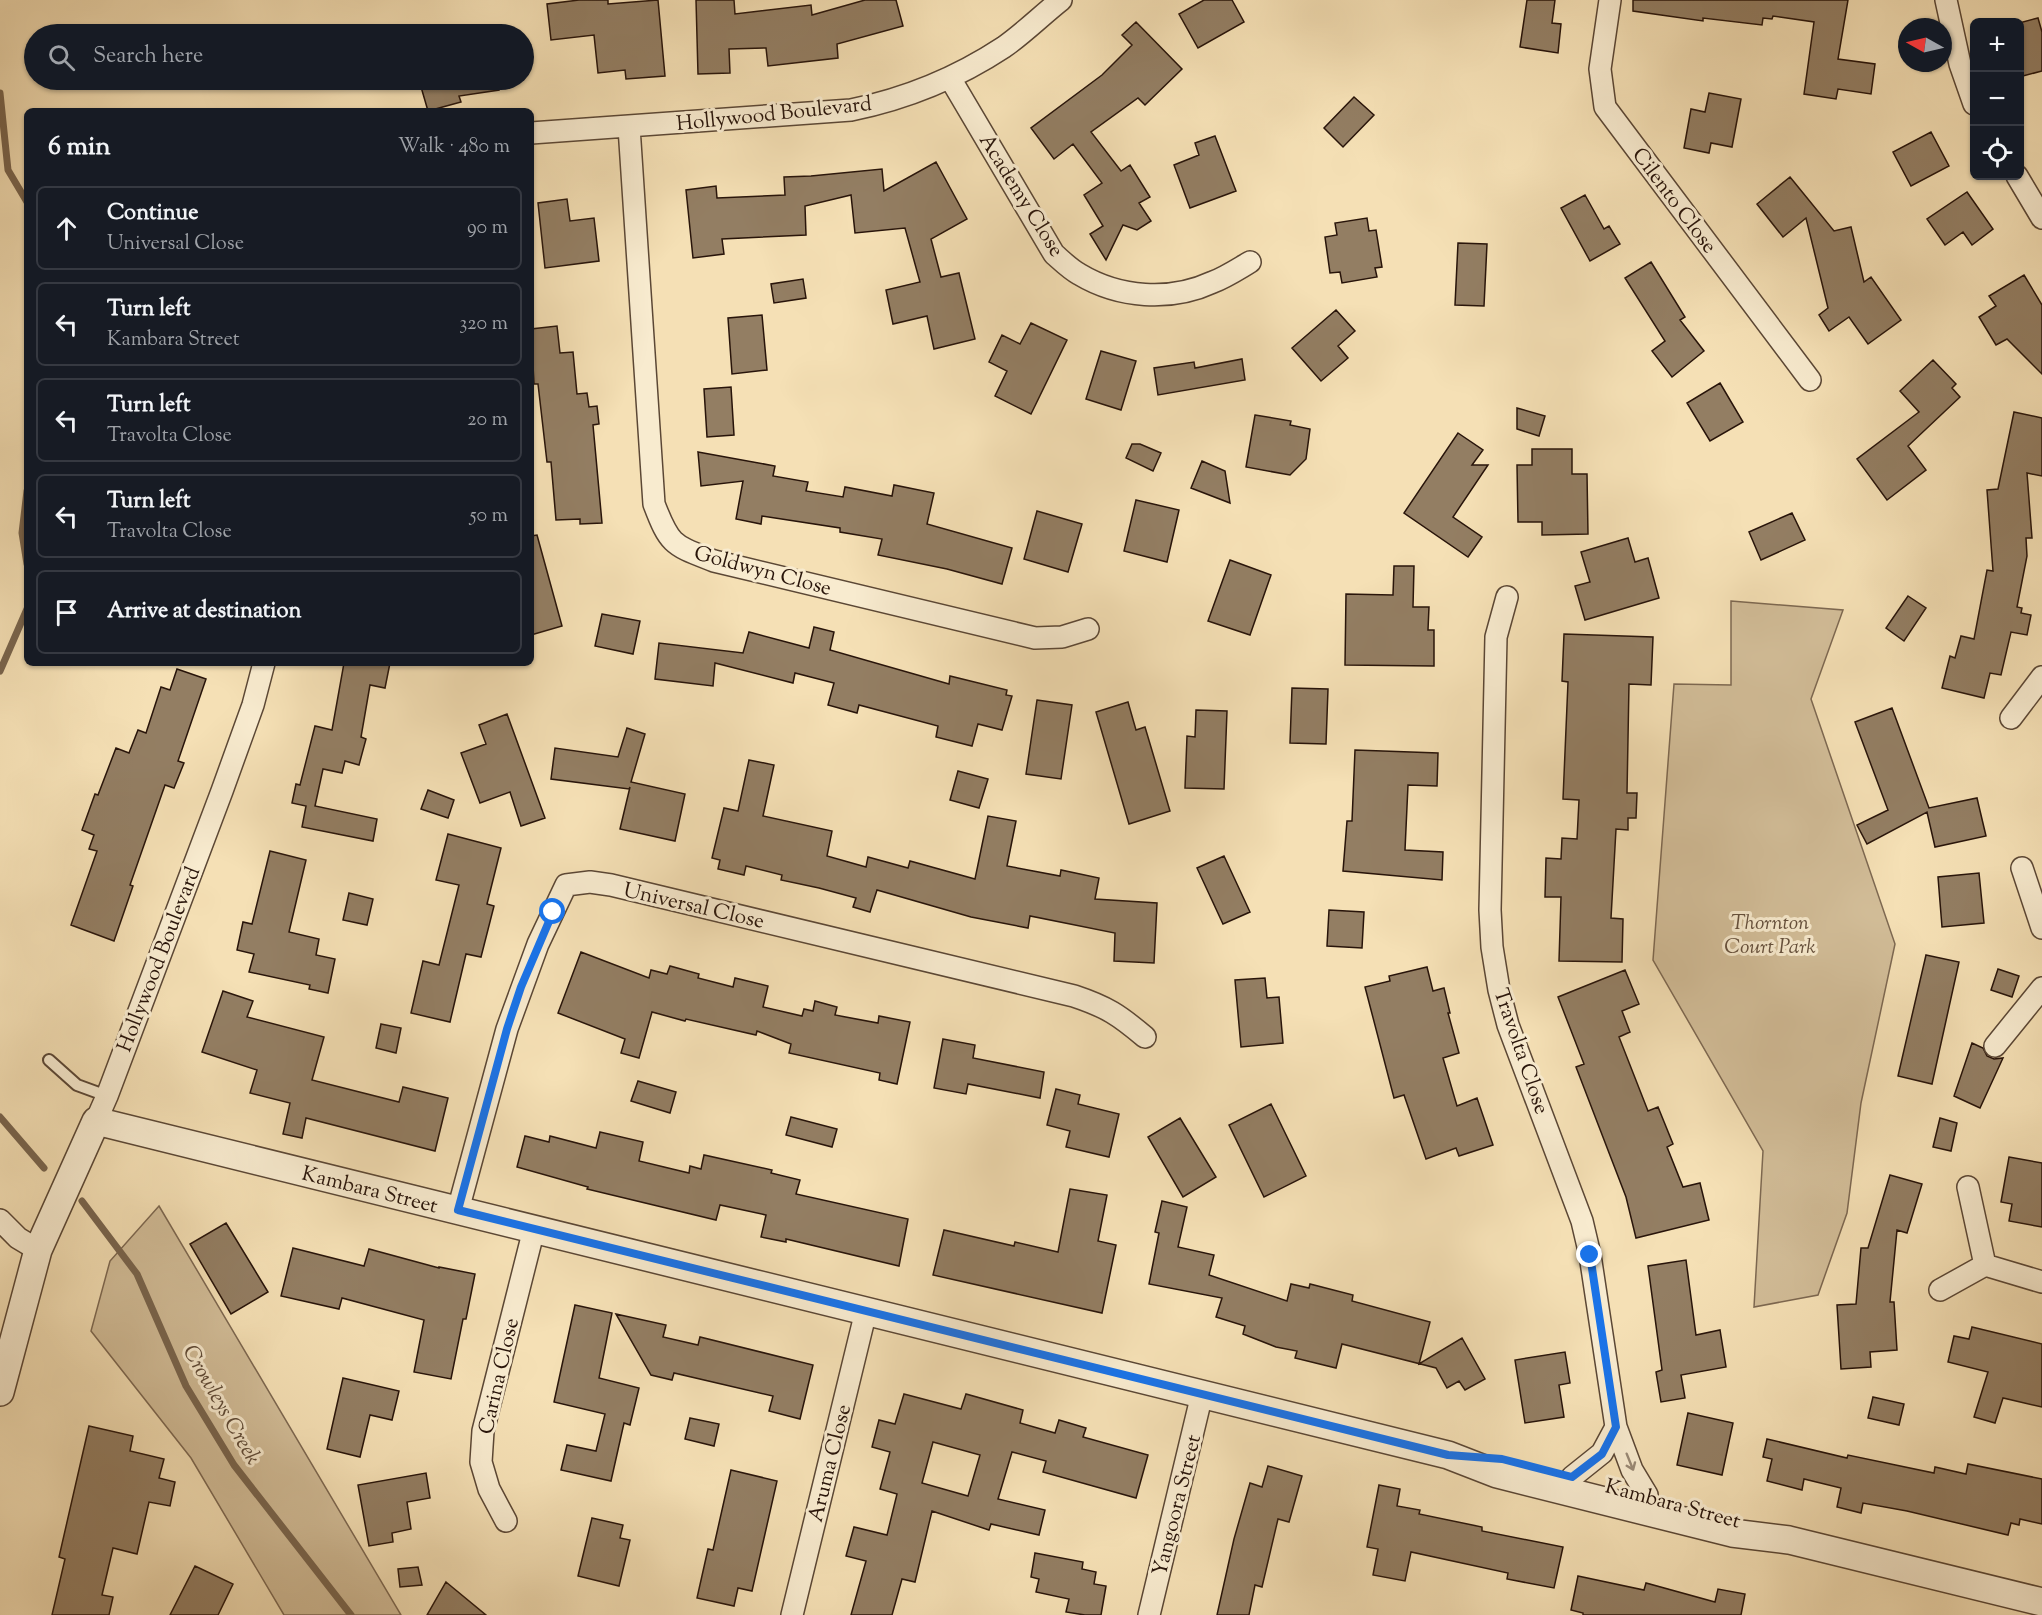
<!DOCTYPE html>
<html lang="en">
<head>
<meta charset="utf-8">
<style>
	body { margin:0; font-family:"Sorts Mill Goudy",serif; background:#242831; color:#f1f3f6 }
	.controls { position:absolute; right:18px; top:18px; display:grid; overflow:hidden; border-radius:9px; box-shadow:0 2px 4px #0004 }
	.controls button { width:54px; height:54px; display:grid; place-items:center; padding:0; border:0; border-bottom:2px solid #363941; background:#171b24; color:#f1f3f6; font:30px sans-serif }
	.compass { position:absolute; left:1898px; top:18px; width:54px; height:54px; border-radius:50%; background:#171b24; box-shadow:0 2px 4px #0004; rotate:278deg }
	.stop { position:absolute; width:18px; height:18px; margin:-14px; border:4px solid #1a73e8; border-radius:50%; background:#fff }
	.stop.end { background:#1a73e8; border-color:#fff; box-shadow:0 2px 6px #0008 }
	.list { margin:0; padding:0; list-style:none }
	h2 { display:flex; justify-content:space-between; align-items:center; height:78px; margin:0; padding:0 24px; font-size:26px }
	h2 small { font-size:20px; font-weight:400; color:#9ea1a6 }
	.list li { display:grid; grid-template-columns:39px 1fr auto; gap:18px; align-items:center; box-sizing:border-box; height:84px; margin:0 12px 12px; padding:0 12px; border:2px solid #363941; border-radius:9px }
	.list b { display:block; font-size:22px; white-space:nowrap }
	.list p { margin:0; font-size:20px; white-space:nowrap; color:#9ea1a6 }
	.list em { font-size:20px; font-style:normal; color:#9ea1a6 }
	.icon { flex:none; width:33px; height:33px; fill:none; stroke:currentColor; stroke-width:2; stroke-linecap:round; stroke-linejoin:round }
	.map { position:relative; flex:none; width:2042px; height:1615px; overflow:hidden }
	.search { position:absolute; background:#171b24; box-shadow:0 2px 4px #0004; left:24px; top:24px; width:510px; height:66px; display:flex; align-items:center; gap:15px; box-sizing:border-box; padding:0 21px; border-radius:33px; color:#9ea1a6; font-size:22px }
	.panel { position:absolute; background:#171b24; box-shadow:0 2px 4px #0004; left:24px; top:108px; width:510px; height:558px; border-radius:9px }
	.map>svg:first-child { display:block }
	.green { fill:#d2bd98; stroke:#7d6851; stroke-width:1.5 }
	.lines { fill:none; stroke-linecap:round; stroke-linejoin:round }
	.stream { stroke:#79654e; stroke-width:7 }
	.building { fill:#937e63; stroke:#28140a; stroke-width:1.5; fill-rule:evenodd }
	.service-casing { stroke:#5b4735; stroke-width:14 }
	.minor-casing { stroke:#5b4735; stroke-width:24 }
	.tertiary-casing { stroke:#5b4735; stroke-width:30 }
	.service { stroke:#f8ebcf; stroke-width:10 }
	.minor { stroke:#f8ebcf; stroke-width:21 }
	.tertiary { stroke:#f8ebcf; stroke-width:27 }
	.oneway { stroke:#9a8a76 }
	.route { stroke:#1a73e8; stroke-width:8 }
	.labels { text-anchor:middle; stroke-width:6; stroke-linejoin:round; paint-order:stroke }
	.street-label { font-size:21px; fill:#28140a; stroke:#f8ebcf }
	.park-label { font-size:21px; font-style:italic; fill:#644f3c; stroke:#f8ebcf }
	.water-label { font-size:22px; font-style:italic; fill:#5e4a37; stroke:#f8ebcf }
</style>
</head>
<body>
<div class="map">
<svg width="2042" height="1615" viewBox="0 0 2042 1615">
	<rect width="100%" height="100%" fill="#f5e0b5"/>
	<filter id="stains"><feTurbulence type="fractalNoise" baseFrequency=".00333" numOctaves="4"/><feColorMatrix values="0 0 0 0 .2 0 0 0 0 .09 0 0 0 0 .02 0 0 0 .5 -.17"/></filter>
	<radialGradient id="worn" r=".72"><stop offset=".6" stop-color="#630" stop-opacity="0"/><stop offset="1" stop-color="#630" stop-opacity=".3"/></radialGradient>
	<path class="green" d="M1731,601L1843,610L1811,699L1895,944L1861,1103L1847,1213L1818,1295L1754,1307L1763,1151L1653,960L1674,684L1731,685Z
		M159,1206L401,1615H284L191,1458L91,1331L110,1261Z"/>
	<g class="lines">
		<path class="stream" d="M0,93L8,170L27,202
			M27,491L22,533L27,564
			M0,671L27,609
			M0,1117L44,1168
			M82,1201L137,1274L186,1386L234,1465L351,1615"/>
	</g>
	<path class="building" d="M579,0H608V4L658,0L665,76L626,79L625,70L598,73L594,35L551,40L547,4Z
		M696,0H734L735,14L811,5L812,15L865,0H896L903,26L837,44L838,58L768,66L766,48L729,49L730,73L698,74Z
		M1204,0H1232L1244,22L1198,48L1179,14Z
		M1527,0H1555L1552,23L1561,24L1558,53L1520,47Z
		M1633,0H1848L1838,59L1875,64L1871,94L1838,89L1836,99L1804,94L1814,22L1773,16L1772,19L1763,18L1762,25L1703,18V21L1633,11Z
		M2038,18L2042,32V71L2019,77V23Z
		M1136,22L1182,69L1145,105L1138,98L1091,132L1121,171L1130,165L1150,197L1139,203L1151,221L1137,230L1123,225L1106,260L1090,234L1103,226L1084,195L1102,183L1073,144L1054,159L1031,128L1102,75L1132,45L1122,35Z
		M419,80H498L499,90L459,96L461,102L428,111Z
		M1709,93L1741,99L1732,147L1711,143L1709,153L1684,148L1691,109L1705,112Z
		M1354,97L1374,115L1343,147L1324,128Z
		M1931,132L1949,166L1911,186L1893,152Z
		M1215,136L1236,191L1190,208L1174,165L1199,155L1195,143Z
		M936,162L967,219L931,239L941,277L959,273L975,339L934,349L927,316L893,324L886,290L920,282L905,228L855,233L851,195L805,206L806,235L722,239L724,254L693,258L686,190L716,186L717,198L785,195L784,177L811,176L882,169L884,191Z
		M1790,177L1834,231L1851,227L1864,282L1871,277L1901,320L1868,344L1849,317L1829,331L1819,315L1828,308L1806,218L1783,237L1757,204Z
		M1967,192L1993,229L1972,245L1963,232L1945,245L1927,219Z
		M1585,195L1604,229L1609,226L1620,244L1590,261L1561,208Z
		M567,199L570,221L594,218L599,261L545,268L538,203Z
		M1367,218L1369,231L1376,230L1382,267L1375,268L1377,277L1342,283L1340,272L1330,273L1325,237L1337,235L1335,223Z
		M1458,243L1487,244L1484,306L1455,305Z
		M1651,262L1685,317L1680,320L1704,351L1672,377L1652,351L1665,341L1625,278Z
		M2024,275L2042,305V374L2007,339L1996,345L1979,317L1996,306L1989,296Z
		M803,279L806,298L774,303L771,284Z
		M1336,310L1355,331L1338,346L1348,358L1321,381L1292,348Z
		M762,315L767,370L732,374L728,318Z
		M1031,323L1067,340L1031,414L995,396L1007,371L989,362L1002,335L1020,344Z
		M557,326L560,353L573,352L577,394L587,393L589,407L597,406L599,424L593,425L602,523L580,524V519L556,520L551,462H547L538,384H534L531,329Z
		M1101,351L1136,361L1121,410L1086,399Z
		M1242,359L1245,380L1158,395L1154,368L1194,362L1195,368Z
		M1933,360L1956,384L1952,388L1960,397L1908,446L1926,470L1887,500L1857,459L1919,412L1900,391Z
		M1720,383L1743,422L1710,441L1687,403Z
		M731,387L734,435L707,437L704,389Z
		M1517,408L1545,416L1539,436L1517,429Z
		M2014,412L2042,418V476L2027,473L2032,538H2026L2027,556L2017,607L2022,608L2021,613L2031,615L2027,635L2011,632L2001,675L1990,673L1984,698L1942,688L1950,656L1955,658L1961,636L1974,639L1987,570L1993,571L1987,490L1998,489Z
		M1255,415L1291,421L1290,425L1310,429L1306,459L1290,475L1246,467Z
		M1458,433L1483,450L1472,465H1488L1453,517L1482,537L1468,557L1404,513Z
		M1132,444H1140L1161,453L1153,471L1126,458Z
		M1532,449H1572V474H1587L1588,534L1542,535V522H1518L1517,465H1532Z
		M698,452L775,466L773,476L808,482L806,491L843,497L845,487L892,496L894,485L934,493L927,524L1012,548L1002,584L947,569L878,555L882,539L840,532V528L762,516L761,524L736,519L743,481L701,486Z
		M1202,461L1225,471L1230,503L1191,488Z
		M1136,500L1179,510L1167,562L1124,551Z
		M1037,511L1082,524L1068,572L1024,559Z
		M1792,513L1805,540L1761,560L1749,532Z
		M537,535L562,626L531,635V536Z
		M1628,538L1635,562L1648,558L1659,598L1585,620L1575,586L1590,582L1581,552Z
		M1230,560L1271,575L1250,635L1208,621Z
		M1394,566H1414L1413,607H1429L1428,630H1434V666L1345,665L1346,594L1393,595Z
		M1908,596L1926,608L1904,641L1886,628Z
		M602,614L640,621L633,654L595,646Z
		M814,627L834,632L830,650L949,684L950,676L1007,690L1006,695L1012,696L1002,730L978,724L972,746L936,737L938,726L859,705L857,713L828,705L834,683L795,673L793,683L715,663L713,686L655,679L659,643L743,653L749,632L809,648Z
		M1564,634L1653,637L1651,685L1629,684L1627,793H1637L1636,818H1628V830L1616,829L1611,918L1623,919L1622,962L1559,961L1561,897H1545L1546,858L1561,859L1562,838L1577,839L1579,800L1563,799L1568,682L1562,681Z
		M344,663H390L385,688L370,685L361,737L366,739L359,765L345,761L342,773L323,769L315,806L377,819L373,841L302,827L306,806L292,803L296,784L300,785L315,726L332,730Z
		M177,669L206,679L178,761L184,763L174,788L165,785L130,885L133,886L114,941L71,925L97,851L89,849L94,835L82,830L95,794L98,795L116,748L129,753L138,730L146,733L161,687L170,690Z
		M1292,688L1328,689L1326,744L1290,743Z
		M1037,700L1072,705L1061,779L1026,774Z
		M1128,702L1136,730L1145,727L1170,811L1129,824L1096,712Z
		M1892,708L1929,808L1977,798L1986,836L1935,847L1927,812L1867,844L1857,825L1888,810L1855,722Z
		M1196,710L1227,711L1224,789L1185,788L1187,736L1195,737Z
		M507,714L545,818L521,826L510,792L480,803L461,753L486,744L479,725Z
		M627,728L645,734L631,782L685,794L675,841L620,829L630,787L629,789L551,779L555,748L618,757Z
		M1355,750L1438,753L1437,786L1408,785L1405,850L1443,852L1442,880L1343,871L1347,821H1352Z
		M749,760L774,765L763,816L832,831L827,856L866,867L868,857L908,868L910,861L975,879L988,816L1016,821L1007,866L1060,876L1061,870L1099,878L1095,899L1157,903L1154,963L1114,961L1115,933L1030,916L1028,928L971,917L877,890L870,912L853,907L856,898L819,888L781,880L782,875L746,866L744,875L718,869L720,860L712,858L724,808L738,811Z
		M958,771L988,779L979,808L950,800Z
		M428,790L454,800L448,818L421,809Z
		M448,834L501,848L487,904L494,906L481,957L466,954L450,1022L411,1013L423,961L439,965L459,885L436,880Z
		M270,851L306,860L289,932L319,939L316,955L335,959L328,993L309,989L310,985L249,972L254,954L237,950L243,922L252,924Z
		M1224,856L1250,912L1223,924L1197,868Z
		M1979,873L1984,923L1942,927L1938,877Z
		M349,893L373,899L367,925L343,920Z
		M1329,910L1364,912L1362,948L1327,946Z
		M581,952L649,978L651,970L667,974L670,966L699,974L698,978L733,987L735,978L768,986L763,1007L802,1016L804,1009L813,1011L815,1001L837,1007L835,1015L878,1023L879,1016L910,1022L897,1084L879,1080L880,1073L789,1053L791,1044L757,1031L756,1035L686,1019L685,1021L652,1012L639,1058L621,1053L625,1039L558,1013Z
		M1926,955L1959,962L1932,1084L1898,1076Z
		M1427,967L1433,991L1444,988L1450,1013H1448L1459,1053L1443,1058L1457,1106L1477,1098L1493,1145L1459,1156L1456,1148L1426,1159L1404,1095L1394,1098L1365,987L1390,981L1389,976Z
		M1998,969L2019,976L2012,997L1991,990Z
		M1625,970L1639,1004L1622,1011L1630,1032L1619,1037L1648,1111L1658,1107L1673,1144L1667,1147L1683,1187L1700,1183L1709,1220L1636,1238L1626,1197L1576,1067L1584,1064L1558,997Z
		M1265,978L1267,998L1279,997L1283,1043L1241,1047L1235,980Z
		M223,991L253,1001L247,1017L324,1037L312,1080L399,1102L403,1087L448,1098L435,1151L306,1118L302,1138L283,1134L290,1103L250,1093L257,1070L202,1052Z
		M381,1024L401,1028L396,1053L376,1048Z
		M943,1039L975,1045L973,1058L1044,1072L1040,1098L968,1084L966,1094L934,1088Z
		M1972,1043L1983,1048L1987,1056L1994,1059L2003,1058L1980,1108L1954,1096Z
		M638,1081L676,1092L670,1113L631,1101Z
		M1056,1089L1080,1095L1078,1104L1119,1114L1109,1157L1066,1147L1070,1131L1047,1125Z
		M1271,1104L1306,1176L1264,1197L1229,1125Z
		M791,1117L837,1129L832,1147L786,1135Z
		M1180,1118L1216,1177L1183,1197L1148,1137Z
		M1940,1118L1957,1123L1951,1151L1933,1147Z
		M600,1132L643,1142L639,1161L689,1173L690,1166L701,1169L704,1155L772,1170L771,1173L800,1180L796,1194L908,1219L899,1266L786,1239V1242L761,1237L766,1215L720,1205L716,1220L587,1189L588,1187L517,1167L525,1136L549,1142L550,1136L596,1148Z
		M2009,1157L2042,1163V1227L2009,1221L2012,1204L2001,1202Z
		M1890,1175L1922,1184L1907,1233L1897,1230L1890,1302H1894L1897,1350L1870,1352L1871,1367L1841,1369L1837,1305L1856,1304L1861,1248H1868Z
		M1070,1189L1107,1195L1098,1241L1116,1245L1102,1313L933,1275L944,1230L1014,1246L1015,1242L1058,1252Z
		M1162,1201L1187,1207L1178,1247L1214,1255L1209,1275L1287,1301L1291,1284L1309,1288L1310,1284L1353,1295L1352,1301L1430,1322L1419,1364L1462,1338L1485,1379L1465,1390L1459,1381L1447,1388L1436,1368L1342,1344L1336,1368L1295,1358L1297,1351L1276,1347L1243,1334L1245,1326L1216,1317L1222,1298L1149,1284L1159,1233L1155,1232Z
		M226,1223L268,1292L231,1314L190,1244Z
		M293,1248L364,1266L369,1249L439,1268V1267L475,1274L466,1319H463L451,1379L414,1372L424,1320L342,1298L339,1309L281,1296Z
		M1686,1260L1696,1335L1720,1330L1726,1367L1681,1375L1685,1398L1661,1402L1656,1372L1662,1370L1648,1266Z
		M575,1305L612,1313L599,1378L639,1388L630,1425L624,1423L611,1481L561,1470L567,1445L596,1451L605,1414L554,1402Z
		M616,1314L666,1325L663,1337L698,1345L700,1337L813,1365L800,1419L769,1411L773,1396L674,1373L672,1380L651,1375Z
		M1972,1327L2042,1344V1407L2003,1398L1995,1423L1974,1417L1988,1372L1948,1362L1954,1336L1969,1339Z
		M1565,1352L1570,1383L1559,1385L1564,1417L1525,1423L1515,1360Z
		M343,1378L399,1391L392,1420L370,1415L360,1457L327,1449Z
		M904,1394L961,1409L966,1394L1023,1410L1020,1423L1055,1433L1059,1420L1086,1428L1083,1437L1148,1455L1136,1498L1043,1472L1046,1461L1012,1452L998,1499L1045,1510L1039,1535L991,1524L989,1530L932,1511L915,1582L902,1579L892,1615H851L866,1561L846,1556L854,1527L887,1535L897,1494L880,1489L890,1452L872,1447L879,1420L895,1424ZM933,1442L980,1455L968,1496L922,1483Z
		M1873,1397L1904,1404L1899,1425L1868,1418Z
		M1688,1413L1733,1423L1722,1475L1677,1465Z
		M690,1418L719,1424L714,1446L685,1439Z
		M89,1426L133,1436L130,1451L164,1459L159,1478L175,1482L170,1506L149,1502L137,1554L113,1548L102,1595L113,1597L109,1615H52L65,1559L59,1557Z
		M1767,1439L1847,1458L1848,1455L1934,1473L1935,1467L1966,1474L1968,1464L2042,1479V1524L2020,1519L2019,1525L2011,1523L2008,1535L1907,1511L1863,1503L1861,1513L1837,1507L1841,1488L1804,1479L1802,1490L1767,1481L1772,1459L1763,1457Z
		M1268,1466L1302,1476L1289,1522L1278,1519L1262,1587L1255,1585L1249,1615H1217L1234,1539L1250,1483L1262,1487Z
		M731,1470L777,1481L752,1591L738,1588L734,1606L697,1598L708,1549L713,1550Z
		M426,1473L430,1498L407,1502L411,1529L392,1533L393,1542L369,1546L358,1485Z
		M1379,1485L1400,1489L1397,1506L1420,1510L1419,1514L1482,1527V1531L1563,1547L1554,1588L1507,1579L1508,1573L1411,1552L1405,1581L1373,1575L1378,1549L1367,1547Z
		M592,1518L623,1525L620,1538L630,1540L619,1586L578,1576Z
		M1035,1553L1083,1562L1082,1569L1096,1572L1094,1584L1106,1586L1101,1615H1085L1066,1612L1069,1599L1036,1592L1039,1579L1031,1577Z
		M195,1566L233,1584L218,1615H170Z
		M418,1567L422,1585L400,1587L398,1569Z
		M1578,1576L1644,1590L1646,1583L1715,1602L1718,1589L1745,1594L1741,1615H1583V1613L1571,1610Z
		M446,1582L486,1615H427Z"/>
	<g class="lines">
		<defs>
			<path id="service" d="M49,1060L77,1085L107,1096"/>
			<path id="minor" d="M1610,0L1600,69L1605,107L1810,380
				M1946,0L1960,64L1974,104
				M950,78L1054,254C1062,261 1070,269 1079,274C1119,298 1170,302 1213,282C1226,277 1238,269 1250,262
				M629,127L654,504C670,546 673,545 714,561L1035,638L1062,637L1088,629
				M531,133L851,110C905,99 957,78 1004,47C1024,33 1042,15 1061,0
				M2017,176L2042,218
				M1507,597L1496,637L1490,910L1492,947L1499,990L1508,1025L1582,1221L1590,1255L1616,1427L1632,1470L1647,1495
				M2011,718L2042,677
				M2022,868L2042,928
				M1995,1046L2042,988
				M96,1121L107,1096L222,791L253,705L264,663
				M1968,1187L1985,1265
				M458,1210L507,1029L538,944L566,885L590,882L611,885L1074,996C1107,1007 1119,1015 1145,1037
				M0,1220L18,1238L38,1250
				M1985,1265L2042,1282
				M1940,1290L1985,1265
				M1572,1477L1602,1453L1616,1427
				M506,1521L489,1489L481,1462L483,1431L534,1229
				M792,1615L866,1311
				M1149,1615L1202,1394"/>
			<path id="tertiary" d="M0,1392L38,1250L96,1121L1448,1455L1497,1474L1732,1533L1789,1540L2042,1602"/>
		</defs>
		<use href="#service" class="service-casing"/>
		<use href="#minor" class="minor-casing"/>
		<use href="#tertiary" class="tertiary-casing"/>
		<use href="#service" class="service"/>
		<use href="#minor" class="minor"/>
		<use href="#tertiary" class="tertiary"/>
	</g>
	<defs><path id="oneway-shaft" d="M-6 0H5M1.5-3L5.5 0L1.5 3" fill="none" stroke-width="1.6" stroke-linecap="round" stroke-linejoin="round" transform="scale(1.5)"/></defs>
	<use class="oneway" href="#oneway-shaft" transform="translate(1630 1462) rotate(68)"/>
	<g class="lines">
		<path class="route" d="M553,912L521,987L507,1029L458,1210L1448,1455L1502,1459L1572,1477L1602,1454L1616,1427L1590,1255"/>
	</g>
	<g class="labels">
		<g class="street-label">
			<text transform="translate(774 113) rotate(-6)" y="7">Hollywood Boulevard</text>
			<text transform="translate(1022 195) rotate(58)" y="7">Academy Close</text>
			<text transform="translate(1675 200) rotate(53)" y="7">Cilento Close</text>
			<text transform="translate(763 570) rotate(15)" y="7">Goldwyn Close</text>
			<text transform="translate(694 905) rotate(13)" y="7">Universal Close</text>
			<text transform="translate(158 959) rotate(-69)" y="7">Hollywood Boulevard</text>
			<text transform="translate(1522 1051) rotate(71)" y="7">Travolta Close</text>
			<text transform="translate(370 1189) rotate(14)" y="7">Kambara Street</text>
			<text transform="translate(498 1376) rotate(-77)" y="7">Carina Close</text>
			<text transform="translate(829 1463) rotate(-76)" y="7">Aruma Close</text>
			<text transform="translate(1673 1503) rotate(15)" y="7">Kambara Street</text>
			<text transform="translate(1176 1505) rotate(-76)" y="7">Yangoora Street</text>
		</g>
		<g class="park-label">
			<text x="1770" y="929">Thornton<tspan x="1770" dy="24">Court Park</tspan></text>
		</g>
		<g class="water-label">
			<text transform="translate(223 1404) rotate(60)" y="8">Crowleys Creek</text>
		</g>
	</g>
	<rect width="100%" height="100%" filter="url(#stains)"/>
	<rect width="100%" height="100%" fill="url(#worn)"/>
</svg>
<div class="controls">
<button>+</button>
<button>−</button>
<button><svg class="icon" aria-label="locate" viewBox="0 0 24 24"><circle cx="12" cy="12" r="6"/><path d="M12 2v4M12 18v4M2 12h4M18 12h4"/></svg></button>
</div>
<svg class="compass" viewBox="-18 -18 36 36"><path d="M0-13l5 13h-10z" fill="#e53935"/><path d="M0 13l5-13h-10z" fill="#9ea1a6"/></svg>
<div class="stop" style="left:553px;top:912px"></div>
<div class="stop end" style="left:1590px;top:1255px"></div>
<div class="search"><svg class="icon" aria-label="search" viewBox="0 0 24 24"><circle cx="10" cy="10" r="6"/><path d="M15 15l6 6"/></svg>Search here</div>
<section class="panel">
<h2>6 min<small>Walk · 480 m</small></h2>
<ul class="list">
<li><svg class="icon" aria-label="ahead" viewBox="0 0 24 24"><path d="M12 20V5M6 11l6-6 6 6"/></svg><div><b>Continue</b><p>Universal Close</p></div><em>90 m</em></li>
<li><svg class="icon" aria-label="left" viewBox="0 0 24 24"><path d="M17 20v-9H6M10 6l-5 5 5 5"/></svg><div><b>Turn left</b><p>Kambara Street</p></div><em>320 m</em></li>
<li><svg class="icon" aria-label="left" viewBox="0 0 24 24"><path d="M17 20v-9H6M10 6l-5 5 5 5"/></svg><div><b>Turn left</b><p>Travolta Close</p></div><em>20 m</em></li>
<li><svg class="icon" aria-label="left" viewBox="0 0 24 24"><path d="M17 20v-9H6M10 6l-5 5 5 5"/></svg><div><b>Turn left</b><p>Travolta Close</p></div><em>50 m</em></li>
<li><svg class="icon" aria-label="arrive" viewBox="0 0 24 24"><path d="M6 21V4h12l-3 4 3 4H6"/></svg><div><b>Arrive at destination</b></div></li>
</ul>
</section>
</div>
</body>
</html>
